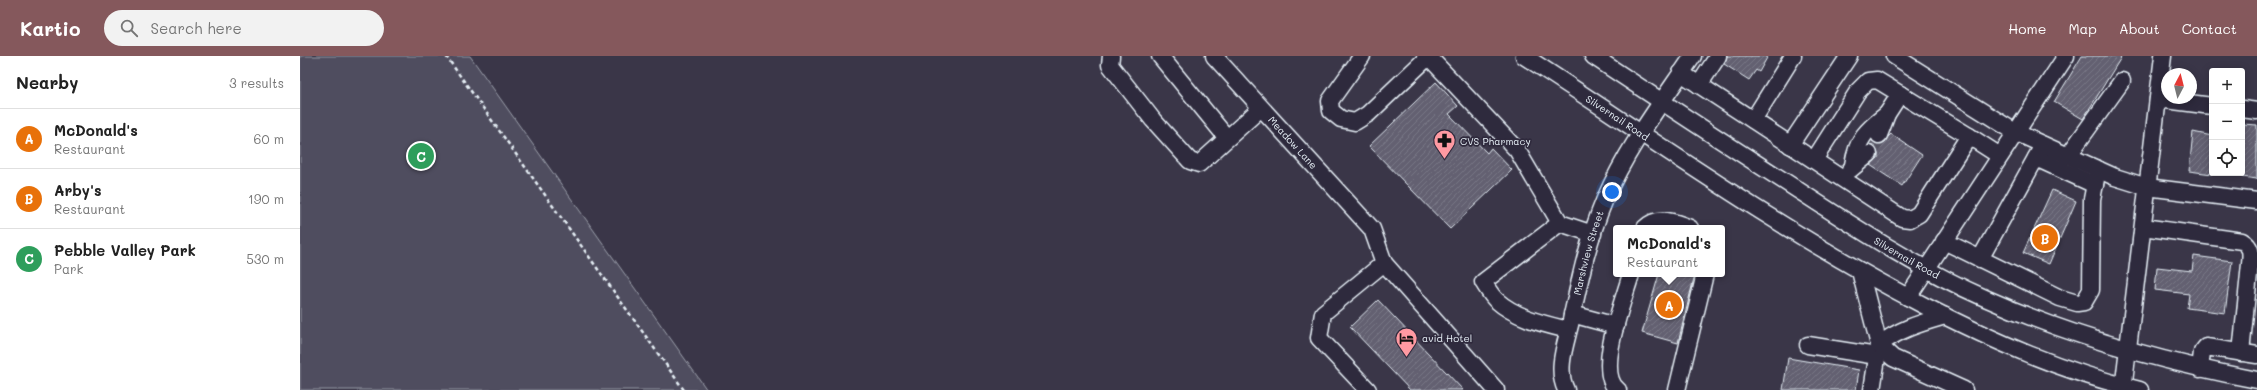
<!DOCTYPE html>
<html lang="en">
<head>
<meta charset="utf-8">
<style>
	body { margin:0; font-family:Mali,sans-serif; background:#f2f2f2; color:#222 }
	.controls { position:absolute; right:12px; top:12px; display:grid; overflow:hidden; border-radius:4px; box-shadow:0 2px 10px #0003 }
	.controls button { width:36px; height:36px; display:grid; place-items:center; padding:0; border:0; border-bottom:1px solid #e0e0e0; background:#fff; color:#222; font:20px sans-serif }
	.compass { position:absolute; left:1861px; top:12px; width:36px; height:36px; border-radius:50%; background:#fff; box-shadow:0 2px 10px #0003; rotate:7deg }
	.you { position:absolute; left:1312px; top:136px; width:14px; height:14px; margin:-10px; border:3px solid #fff; border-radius:50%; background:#1a73e8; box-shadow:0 0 0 6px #1a73e833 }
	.badge { display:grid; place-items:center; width:26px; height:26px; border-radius:50%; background:#85585c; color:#fff; font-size:13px; font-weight:700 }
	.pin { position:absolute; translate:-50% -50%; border:2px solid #fff; box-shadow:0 1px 4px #0006 }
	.popup { position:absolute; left:1313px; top:169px; width:112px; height:52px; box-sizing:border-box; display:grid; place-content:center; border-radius:4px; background:#fff; filter:drop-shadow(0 1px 3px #0005); font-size:13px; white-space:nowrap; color:#767676 }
	.popup b { font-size:15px; color:#222 }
	.popup::after { content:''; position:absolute; left:50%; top:100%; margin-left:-8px; border:8px solid transparent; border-top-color:#fff }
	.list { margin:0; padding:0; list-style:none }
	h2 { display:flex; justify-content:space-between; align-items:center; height:52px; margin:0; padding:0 16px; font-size:17px }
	h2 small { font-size:13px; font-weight:400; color:#767676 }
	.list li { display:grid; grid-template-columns:26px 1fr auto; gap:12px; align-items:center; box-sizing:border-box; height:60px; padding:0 16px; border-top:1px solid #e0e0e0 }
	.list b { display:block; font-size:15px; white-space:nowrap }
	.list p { margin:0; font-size:13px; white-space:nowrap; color:#767676 }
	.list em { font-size:13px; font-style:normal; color:#767676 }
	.icon { flex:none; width:22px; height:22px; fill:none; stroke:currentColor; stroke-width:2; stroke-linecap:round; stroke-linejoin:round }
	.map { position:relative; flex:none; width:1957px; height:334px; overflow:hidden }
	header { display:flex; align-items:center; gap:24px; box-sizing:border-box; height:56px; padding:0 20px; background:#85585c; color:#fff }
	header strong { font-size:19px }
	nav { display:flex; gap:22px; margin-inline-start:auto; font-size:14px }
	.search { width:280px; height:36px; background:#f2f2f2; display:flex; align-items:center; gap:10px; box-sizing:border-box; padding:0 14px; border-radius:22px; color:#767676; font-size:15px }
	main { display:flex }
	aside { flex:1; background:#fff }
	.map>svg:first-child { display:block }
	.park { fill:#504e5f; stroke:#9ca0ac }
	.building { fill:url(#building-hatch); stroke:#e8f1f8 }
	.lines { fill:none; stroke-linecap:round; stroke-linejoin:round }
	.minor-tunnel { stroke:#545262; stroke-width:16; stroke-dasharray:16 8; stroke-linecap:butt }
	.minor-casing { stroke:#e8f1f8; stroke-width:19 }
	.path { stroke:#e8f1f8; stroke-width:2.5; stroke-dasharray:4 3; stroke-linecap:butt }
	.minor { stroke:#2f2a3d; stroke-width:16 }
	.labels { text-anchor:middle; stroke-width:3.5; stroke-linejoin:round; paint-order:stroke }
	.street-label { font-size:10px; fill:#e8f1f8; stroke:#2f2a3d }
	.poi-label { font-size:10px; fill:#e8f1f8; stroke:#2f2a3d; text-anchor:start }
</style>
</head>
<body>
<header>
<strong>Kartio</strong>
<div class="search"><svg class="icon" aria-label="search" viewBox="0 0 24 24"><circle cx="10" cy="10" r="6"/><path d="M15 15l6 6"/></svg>Search here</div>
<nav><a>Home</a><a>Map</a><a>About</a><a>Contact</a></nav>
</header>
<main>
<aside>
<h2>Nearby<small>3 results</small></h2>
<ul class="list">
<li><span class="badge" style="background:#e8710a">A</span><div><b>McDonald's</b><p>Restaurant</p></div><em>60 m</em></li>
<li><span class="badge" style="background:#e8710a">B</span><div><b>Arby's</b><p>Restaurant</p></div><em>190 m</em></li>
<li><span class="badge" style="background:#2e9e5b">C</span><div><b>Pebble Valley Park</b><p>Park</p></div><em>530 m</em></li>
</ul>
</aside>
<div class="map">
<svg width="1957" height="334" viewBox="0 0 1957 334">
	<defs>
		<pattern id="building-hatch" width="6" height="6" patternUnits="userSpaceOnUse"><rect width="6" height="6" fill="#636171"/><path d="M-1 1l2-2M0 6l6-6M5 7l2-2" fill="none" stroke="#797886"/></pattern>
	</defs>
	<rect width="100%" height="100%" fill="#3a3648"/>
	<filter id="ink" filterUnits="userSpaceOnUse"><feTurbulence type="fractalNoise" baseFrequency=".025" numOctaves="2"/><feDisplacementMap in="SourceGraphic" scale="8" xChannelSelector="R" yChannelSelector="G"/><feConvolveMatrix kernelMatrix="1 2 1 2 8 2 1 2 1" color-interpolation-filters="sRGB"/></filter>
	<g filter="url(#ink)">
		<path class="park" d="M0,0H170L407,334H0Z"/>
		<path class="building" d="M1427,0H1468L1459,16L1456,14L1449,24L1424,8Z
			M1782,0H1822L1783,63L1754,46Z
			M1136,26L1158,50L1149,58L1187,97L1191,92L1212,114L1150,173L1069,90Z
			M1942,68L1957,69V123L1942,121Z
			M1893,76L1912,80V118L1889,115Z
			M1591,78L1622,99L1602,130L1570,109L1578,102V97L1576,92L1569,89L1571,85L1581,88Z
			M1752,134L1776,145L1749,208L1723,197Z
			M1894,200L1932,205L1925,257L1887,252L1889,238L1855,234L1857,211L1892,215Z
			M1359,218H1395L1378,287L1342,277Z
			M1078,244L1163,334H1110L1050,271Z
			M1488,302L1559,314L1556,334H1483Z"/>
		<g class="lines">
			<path class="minor-tunnel" d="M1569,98L1579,79"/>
			<defs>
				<g id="minor">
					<path d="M811,0L810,9L853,64L890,105L899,108L961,52"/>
					<path d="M860,0L927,82"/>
					<path id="s1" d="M914,0L1072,173L1084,207L1196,334"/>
					<path d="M1062,0L1030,45L1031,55L1041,63L1055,66L1068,58L1129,0"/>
					<path d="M1128,0L1217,94L1260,167L1293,178"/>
					<path id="s2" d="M1224,0C1355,85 1484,177 1623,249C1693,285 1763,316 1840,334"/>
					<path id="s3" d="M1293,0C1356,42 1420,84 1484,125C1549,167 1614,211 1685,242C1772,281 1863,306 1957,324"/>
					<path d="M1594,0L1715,76L1815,121L1847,131L1957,145"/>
					<path d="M1381,17L1602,162L1610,163L1619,158L1669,80L1700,100"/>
					<path d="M1399,29L1418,0"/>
					<path d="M1858,43L1912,50"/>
					<path d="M1942,53L1957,55"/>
					<path d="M1453,64L1493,0"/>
					<path d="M1579,79L1587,58L1600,38"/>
					<path d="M1490,89L1549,0"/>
					<path d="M1768,100L1822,25"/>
					<path d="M1736,102L1795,129"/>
					<path d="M1514,104L1558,35L1568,25L1577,24L1669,80"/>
					<path d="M1553,109C1557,83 1566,74 1587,58"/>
					<path d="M1550,114L1569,98"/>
					<path d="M1260,167L1183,226C1187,232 1191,239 1196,244C1216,262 1244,268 1268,274"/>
					<path d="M1843,171L1942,185C1952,191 1951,197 1950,208L1941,297"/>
					<path d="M1345,172C1357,159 1376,166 1390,172"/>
					<path d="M1644,185L1760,242L1777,247L1784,246L1791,234L1792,143L1798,113"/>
					<path d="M1680,203L1743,89"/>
					<path d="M1560,215L1579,289L1572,334"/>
					<path d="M1608,241L1766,0"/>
					<path d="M1272,258L1316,270"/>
					<path d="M1508,289L1577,300"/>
					<path d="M1579,289L1593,302L1664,334"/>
					<path d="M1579,289C1599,273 1621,267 1645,260"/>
					<path d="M1900,313L1902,296L1906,291L1957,299"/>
					<path d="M1068,334L1019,282L1023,257L1084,207"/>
					<path id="s4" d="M1266,334C1256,314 1265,290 1270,269C1279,227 1288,183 1305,143C1327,92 1362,46 1393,0"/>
					<path d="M1318,334C1294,317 1325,241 1331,218"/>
					<path d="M1377,334L1405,218"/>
					<path d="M1823,334L1863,0"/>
				</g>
			</defs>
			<use href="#minor" class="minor-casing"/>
			<path class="path" d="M146,0L384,334"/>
			<use href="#minor" class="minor"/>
		</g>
	</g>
	<defs>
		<symbol id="pharmacy-pin" viewBox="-11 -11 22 30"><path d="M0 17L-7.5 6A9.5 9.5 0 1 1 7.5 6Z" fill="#ff9aa2" stroke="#2f2a3d"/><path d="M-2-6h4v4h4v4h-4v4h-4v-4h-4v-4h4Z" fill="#111"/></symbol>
		<symbol id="hotel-pin" viewBox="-11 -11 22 30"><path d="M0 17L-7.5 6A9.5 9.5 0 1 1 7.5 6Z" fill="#ff9aa2" stroke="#2f2a3d"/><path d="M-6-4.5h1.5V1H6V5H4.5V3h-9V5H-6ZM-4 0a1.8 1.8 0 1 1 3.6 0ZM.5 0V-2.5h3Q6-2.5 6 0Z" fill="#111"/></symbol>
	</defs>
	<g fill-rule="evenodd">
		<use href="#pharmacy-pin" x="1132" y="72" width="25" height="34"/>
		<use href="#hotel-pin" x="1094" y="270" width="25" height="34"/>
	</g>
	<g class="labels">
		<g class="street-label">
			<text dy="4" stroke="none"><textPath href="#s2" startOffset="112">Silvernail Road</textPath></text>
			<text dy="4" stroke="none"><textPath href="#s1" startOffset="117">Meadow Lane</textPath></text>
			<text dy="4" stroke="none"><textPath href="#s4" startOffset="141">Marshview Street</textPath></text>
			<text dy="4" stroke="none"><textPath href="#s3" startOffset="373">Silvernail Road</textPath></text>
		</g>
		<g class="poi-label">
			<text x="1160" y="89">CVS Pharmacy</text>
			<text x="1122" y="286">avid Hotel</text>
		</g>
	</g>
</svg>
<div class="controls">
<button>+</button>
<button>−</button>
<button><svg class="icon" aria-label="locate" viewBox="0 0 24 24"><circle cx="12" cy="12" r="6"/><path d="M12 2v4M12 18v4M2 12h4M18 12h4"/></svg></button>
</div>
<svg class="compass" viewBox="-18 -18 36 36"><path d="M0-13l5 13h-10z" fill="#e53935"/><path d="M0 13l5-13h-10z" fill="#767676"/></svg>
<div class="you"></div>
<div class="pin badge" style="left:1369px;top:249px;background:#e8710a">A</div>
<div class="popup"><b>McDonald's</b>Restaurant</div>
<div class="pin badge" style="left:1745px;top:182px;background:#e8710a">B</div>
<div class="pin badge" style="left:121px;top:100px;background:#2e9e5b">C</div>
</div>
</main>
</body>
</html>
